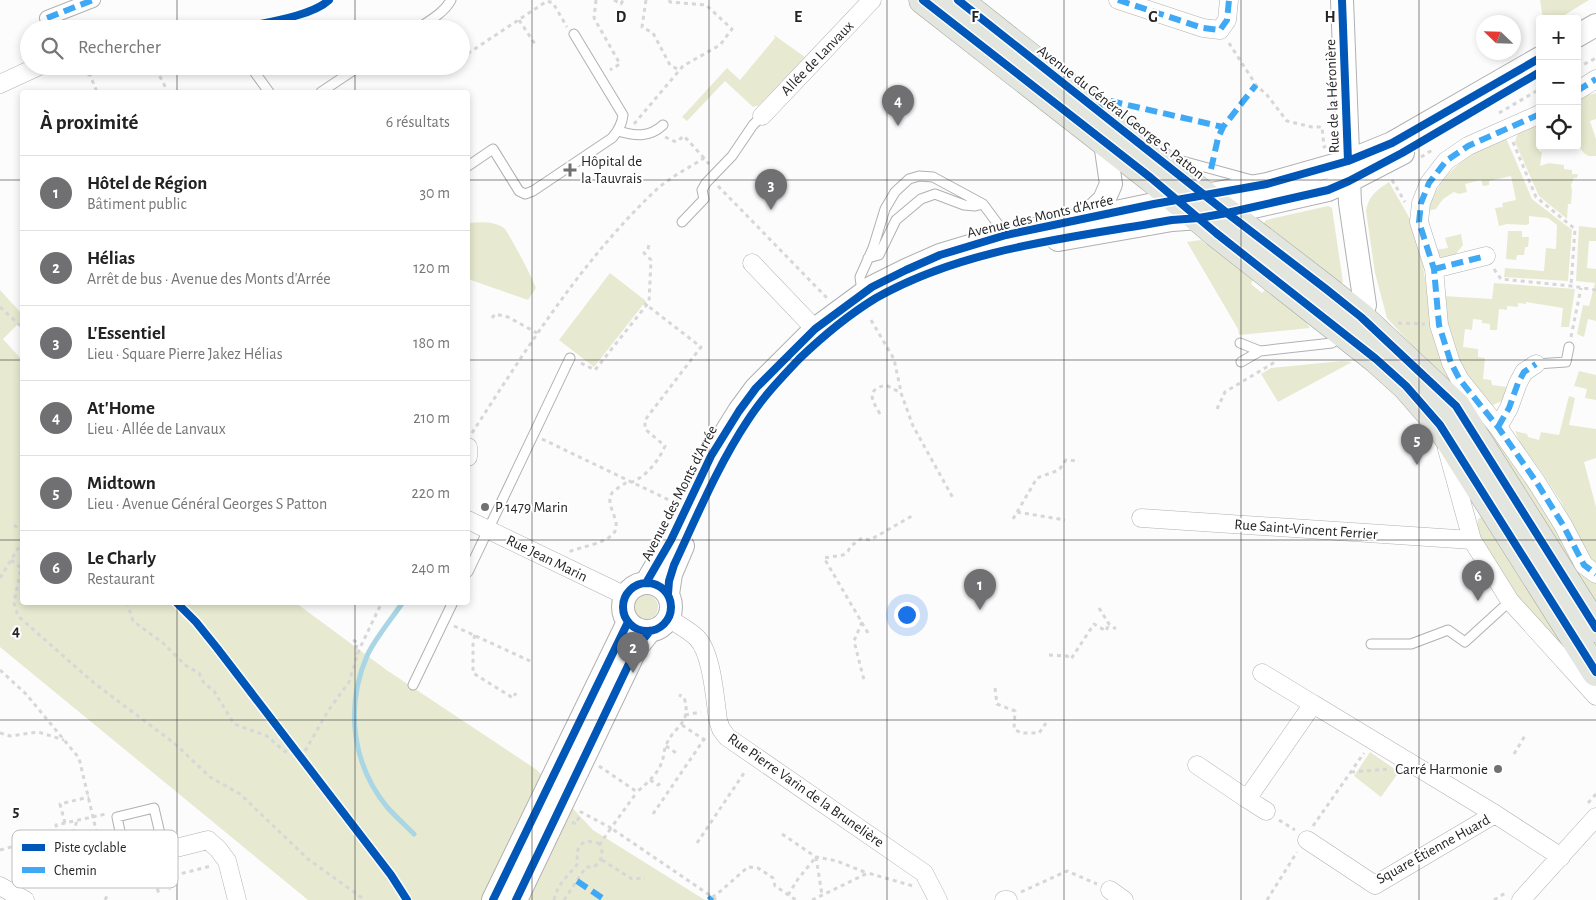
<!DOCTYPE html>
<html lang="fr">
<head>
<meta charset="utf-8">
<style>
	body { margin:0; font-family:"Alegreya Sans",sans-serif; background:#f2f2f2; color:#222 }
	.controls { position:absolute; right:15px; top:15px; display:grid; overflow:hidden; border-radius:5px; box-shadow:0 2px 8px #0003 }
	.controls button { width:45px; height:45px; display:grid; place-items:center; padding:0; border:0; border-bottom:1px solid #e0e0e0; background:#fff; color:#222; font:25px sans-serif }
	.compass { position:absolute; left:1476px; top:15px; width:45px; height:45px; border-radius:50%; background:#fff; box-shadow:0 2px 8px #0003; rotate:293deg }
	.you { position:absolute; left:906px; top:614px; width:18px; height:18px; margin:-12px; border:4px solid #fff; border-radius:50%; background:#1a73e8; box-shadow:0 0 0 8px #1a73e833 }
	.badge { display:grid; place-items:center; width:32px; height:32px; border-radius:50%; background:#706f71; color:#fff; font-size:16px; font-weight:700 }
	.pin { position:absolute; translate:-50% -41px; filter:drop-shadow(0 1px 2px #0008) }
	.pin::after { content:''; position:absolute; top:26px; width:18px; height:15px; background:inherit; clip-path:polygon(0 0,100% 0,50% 100%) }
	.list { margin:0; padding:0; list-style:none }
	h2 { display:flex; justify-content:space-between; align-items:center; height:65px; margin:0; padding:0 20px; font-size:21px }
	h2 small { font-size:16px; font-weight:400; color:#767676 }
	.list li { display:grid; grid-template-columns:32px 1fr auto; gap:15px; align-items:center; box-sizing:border-box; height:75px; padding:0 20px; border-top:1px solid #e0e0e0 }
	.list b { display:block; font-size:19px; white-space:nowrap }
	.list p { margin:0; font-size:16px; white-space:nowrap; color:#767676 }
	.list em { font-size:16px; font-style:normal; color:#767676 }
	.icon { flex:none; width:28px; height:28px; fill:none; stroke:currentColor; stroke-width:2; stroke-linecap:round; stroke-linejoin:round }
	.map { position:relative; flex:none; width:1596px; height:900px; overflow:hidden }
	.search { position:absolute; background:#fff; box-shadow:0 2px 8px #0003; left:20px; top:20px; width:450px; height:55px; display:flex; align-items:center; gap:12px; box-sizing:border-box; padding:0 18px; border-radius:28px; color:#767676; font-size:19px }
	.panel { position:absolute; background:#fff; box-shadow:0 2px 8px #0003; left:20px; top:90px; width:450px; height:515px; border-radius:5px }
	.map>svg:first-child { display:block }
	.green { fill:#e7ead0 }
	.lines { fill:none; stroke-linecap:round; stroke-linejoin:round }
	.stream { stroke:#a9d6e5; stroke-width:5 }
	.service-casing { stroke:#b1b0b2; stroke-width:11 }
	.pedestrian-casing { stroke:#b1b0b2; stroke-width:16 }
	.minor-casing { stroke:#b1b0b2; stroke-width:19 }
	.tertiary-casing { stroke:#b1b0b2; stroke-width:24 }
	.primary-casing { stroke:#a3a69d; stroke-width:29 }
	.path { stroke:#d7d7d8; stroke-width:3; stroke-dasharray:4 4; stroke-linecap:butt }
	.service { stroke:#fff; stroke-width:9 }
	.pedestrian { stroke:#fff; stroke-width:14 }
	.minor { stroke:#fff; stroke-width:18 }
	.tertiary { stroke:#fff; stroke-width:22 }
	.primary { stroke:#e3e5df; stroke-width:28 }
	.quiet { stroke:#3fa9f5; stroke-width:6; stroke-dasharray:12 6; stroke-linecap:butt }
	.cycleway-casing { stroke:#fff; stroke-width:11 }
	.cycleway { stroke:#0057b8; stroke-width:8 }
	.grid { fill:none; stroke:#242326; stroke-width:1; stroke-opacity:0.55 }
	.poi-dot { fill:#706f71; stroke:#fff; stroke-width:2 }
	.labels { text-anchor:middle; stroke-width:4; stroke-linejoin:round; paint-order:stroke }
	.street-label { font-size:15px; fill:#242326; stroke:#fff }
	.poi-label { font-size:15px; fill:#242326; stroke:#fff; text-anchor:start }
	.key { fill:#fff; stroke:#bdbdbe; stroke-width:1 }
	.key-label { font-size:14px; fill:#242326 }
	.grid-label { font-size:16px; text-anchor:middle; font-weight:bold; fill:#242326; stroke:#fff; stroke-width:4; stroke-linejoin:round; paint-order:stroke }
</style>
</head>
<body>
<div class="map">
<svg width="1596" height="900" viewBox="0 0 1596 900">
	<rect width="100%" height="100%" fill="#fcfcfd"/>
	<path class="green" d="M1540,0H1589L1558,19H1543Z
		M774,35L805,57L759,105L753,107L725,81L687,121L682,117L727,68L740,80L775,38Z
		M1596,93V119L1590,121L1596,139V156C1592,156 1588,157 1585,154C1572,143 1577,115 1577,100L1584,96Z
		M1540,124L1539,151L1542,152L1540,166L1549,163L1564,165V169L1572,170V174H1578L1577,178H1574L1571,185L1572,191L1571,204H1568L1567,219L1539,196L1515,142L1518,133Z
		M1506,138L1532,199L1572,230L1568,281L1504,277L1505,268L1544,271L1546,248L1556,249L1557,225L1548,218L1529,216V224L1526,225L1507,224L1499,226L1495,208L1503,207L1502,203L1516,200L1511,176L1489,181V185L1483,186L1481,180L1465,184L1467,192L1459,194L1454,192L1443,199L1436,209L1428,211C1441,170 1468,154 1506,138Z
		M1389,182L1414,226L1423,266L1430,311L1507,448L1588,578L1596,583V609L1428,363L1387,318L1375,273L1366,211C1369,195 1377,190 1389,182Z
		M1328,206L1332,208L1343,282L1340,285L1262,226L1266,220Z
		M468,221L469,223C480,222 494,221 504,228C509,233 533,279 536,288L528,300L468,279Z
		M1579,226L1596,228V241H1589L1587,268L1596,269V321L1588,319L1584,337L1577,334L1583,305L1589,306L1595,283L1576,281Z
		M1508,231H1522V237H1529L1528,247H1525L1524,255H1517L1516,260L1506,259Z
		M1461,234L1463,245L1455,255L1444,258L1439,256L1435,250L1448,248L1445,238Z
		M1201,240L1253,280L1251,284L1262,293L1265,290L1306,322L1310,328L1239,335L1238,329L1187,242Z
		M610,273L646,301L594,367L559,340Z
		M1494,283L1575,289L1569,327H1561L1563,308L1526,302V304L1518,303V307L1507,306V310L1499,309L1497,330H1490V324L1482,323V320L1473,319L1472,330L1465,329L1463,347L1478,349V357L1485,358L1483,379L1491,380L1492,385L1507,387L1502,401L1493,405L1490,404L1479,393L1459,363L1446,320L1444,296L1492,299Z
		M0,290L22,314V320L3,339L22,360V602L296,603L388,671L537,770L593,830L705,900H308L0,647Z
		M1342,361L1352,362L1278,402L1261,374L1271,368Z
		M1579,371L1596,375V400L1585,398L1587,389L1574,386Z
		M1569,396L1575,398L1569,425L1596,429V458L1584,462L1596,507V567L1588,557L1561,502L1543,474L1521,445L1515,431L1527,434L1528,437L1539,440L1541,432L1559,435Z
		M1482,517L1585,671L1515,596L1484,546L1477,528L1478,519Z
		M634 607a12 12 0 1 1 24 0a12 12 0 1 1-24 0Z
		M1370,752L1399,772L1381,797L1354,776Z"/>
	<g class="lines">
		<path class="stream" d="M403,602C393,617 373,641 367,656C345,707 352,764 387,807C395,816 405,825 414,834"/>
		<defs>
			<path id="service" d="M417,29C429,21 444,13 451,0
				M253,70L269,92
				M321,92L360,66
				M618,131C635,136 649,138 663,125
				M1175,159L1252,180
				M468,166L493,149L519,191L525,194L533,191L612,138C618,131 622,125 623,115L574,34
				M682,222L704,199L702,190L706,183L732,156L753,125L762,116
				M868,258L879,255L896,220L921,199L935,194L964,205L975,206L983,204
				M862,292L860,277L873,248L885,209L895,192L909,179L919,176L933,177L983,204L1006,235
				M1240,343L1260,351
				M1241,362L1260,351L1332,343L1342,335
				M1536,364L1566,362L1569,347
				M468,572L570,358
				M1371,644H1411L1448,630L1465,642L1510,601
				M413,685L453,602
				M154,808L164,851L155,854L121,836L117,817Z"/>
			<path id="pedestrian" d="M47,18L93,0"/>
			<path id="minor" d="M1118,0L1203,28L1220,30L1227,20L1229,0
				M0,84L39,66
				M1577,91L1596,79
				M1540,114L1468,146L1446,161L1429,183L1421,203L1419,222L1434,269L1439,325L1451,363L1460,380L1498,427L1537,483L1563,525L1584,565L1596,574
				M762,116L872,0
				M752,263L815,329
				M1434,269L1486,256
				M1498,427L1509,408L1518,383L1524,372L1536,364
				M468,447V457
				M1447,449L1472,540L1510,601L1596,696
				M1141,518L1472,540
				M468,520L626,596
				M669,618C678,625 689,630 697,638C712,653 715,699 718,720L721,729L727,737L924,873L938,900
				M1262,673L1313,704
				M1197,765L1247,799L1313,704L1495,814L1561,857
				M1247,799L1266,811
				M1307,840L1375,885L1495,814
				M164,851L208,840L218,849L227,861L237,900
				M0,886L25,900
				M1110,890L1124,900
				M1004,900H1008
				M1521,900L1596,817"/>
			<path id="tertiary" d="M1342,0L1350,203L1365,305L1361,317
				M1577,36L1596,25
				M1083,220L1104,200L1111,184L1105,143
				M1058,240L1172,220L1199,218L1227,213L1328,190L1349,181L1403,153
				M646,583L671,540L711,456L739,411L756,388L815,329L872,287L906,270L940,255L1006,235L1154,204L1267,184L1348,161L1392,143L1540,58
				M623 607a24 24 0 1 1 48 0a24 24 0 1 1-48 0Z
				M668,594L671,574L683,546
				M493,900L628,622
				M516,900L637,647L650,631"/>
			<path id="primary" d="M923,0L1151,178L1216,233L1376,359L1406,386L1440,425L1596,672
				M958,0L1227,213L1326,289L1361,317L1456,406L1596,628"/>
		</defs>
		<use href="#service" class="service-casing"/>
		<use href="#pedestrian" class="pedestrian-casing"/>
		<use href="#minor" class="minor-casing"/>
		<use href="#tertiary" class="tertiary-casing"/>
		<use href="#primary" class="primary-casing"/>
		<path class="path" d="M596,0L594,18L620,64L610,70
			M614,0L621,4L623,0
			M646,0L642,27L653,33L670,65L679,70
			M519,20L535,44L532,46
			M1229,43L1256,85L1267,95L1287,121L1312,127H1322L1324,147L1326,146
			M461,58L547,1L553,3L567,27
			M65,66L90,75L97,92
			M1577,68L1596,58
			M156,69L168,92
			M1499,113L1540,89
			M634,124L683,66L720,45L732,29L706,5L670,2L669,0
			M665,137L676,142L684,136L704,158
			M1513,142L1536,197L1575,229L1571,286
			M1421,157L1434,149
			M1392,180L1405,202
			M718,186L827,298
			M1494,269L1501,279L1571,286L1596,290
			M0,307L22,327
			M492,318L495,314L508,317L537,333
			M871,320L894,359L901,392
			M1398,323L1425,324
			M1571,337L1581,288
			M581,363L595,370L649,302L651,260L644,253L648,249L649,244
			M1217,409L1225,392L1275,362
			M880,414C872,400 865,390 886,385L901,393L913,426L953,498
			M472,433C527,348 582,260 656,190C670,177 689,168 704,158L709,164
			M542,439L669,500
			M1017,512L1065,520
			M1013,519L1037,478L1059,470L1066,460L1079,461
			M14,525L22,531
			M570,552L571,551C582,547 603,543 611,536C626,524 603,506 612,493C614,491 621,485 624,484C627,482 629,483 632,482C647,476 659,460 665,446L645,429V420L701,347L644,303
			M11,560L21,568L14,603L18,616L94,683L174,743L210,777L240,794L308,859L365,900
			M0,578L22,542
			M127,602L133,621L163,643L185,665L199,673L204,683L214,691L234,724L267,736L284,751L289,753L297,752
			M1099,608L1109,624L1116,629
			M862,622L854,641L864,680
			M454,626L530,661
			M868,633L824,558L843,555L848,551L851,546L862,538L870,540L912,516
			M475,635L473,641V673L513,698L516,693
			M353,640L358,643L355,650L358,654
			M1049,655L1067,656L1071,659L1094,624L1106,631L1109,624
			M0,670L26,694L79,758L101,851L152,881L211,866
			M995,688L997,704L1015,711L1014,729L1021,733H1039L1046,723
			M685,715L701,712
			M682,725L703,739
			M0,733L10,736L38,732L64,740
			M666,746L679,755
			M1514,754L1526,734
			M301,758L328,711L349,682L359,650L382,602
			M599,766L637,792C647,783 657,775 662,762C664,756 664,748 667,743C676,724 692,724 684,697L679,695
			M1351,772L1390,769
			M650,780L658,785L661,783
			M1588,803L1596,794
			M653,814L707,735
			M1279,820L1295,830
			M572,822L576,824L581,812L611,828L637,792
			M65,823L60,804L89,797
			M1313,826L1364,753
			M782,834L816,857L837,861L867,873
			M56,835L74,831L77,820
			M59,835L56,825L106,814
			M697,843L746,770
			M0,850L37,840
			M816,857L822,895
			M105,860L115,843
			M602,860L632,879L645,878
			M164,866L170,890
			M118,878L132,853
			M155,881L159,894
			M1021,892L1067,871L1097,884
			M788,895L798,879L816,857
			M712,897L716,895L748,867L758,868L773,878L775,886L796,900
			M105,900L108,894
			M554,900C558,882 568,877 578,863C574,845 584,837 600,844
			M564,900L586,867H594C602,860 604,855 600,844L611,828L717,900
			M812,900L868,873L913,886
			M1267,900L1297,852
			M1494,900L1507,892"/>
		<use href="#service" class="service"/>
		<use href="#pedestrian" class="pedestrian"/>
		<use href="#minor" class="minor"/>
		<use href="#tertiary" class="tertiary"/>
		<use href="#primary" class="primary"/>
		<path class="quiet" d="M1118,0L1203,28L1220,30L1227,20L1229,0
			M47,18L93,0
			M1577,91L1596,79
			M1097,110L1106,100L1223,127
			M1540,114L1468,146L1446,161L1429,183L1421,203L1419,222L1434,269L1439,325L1451,363L1460,380L1498,427L1537,483L1563,525L1584,565L1596,574
			M1211,169L1218,138L1223,127L1256,85
			M1434,269L1486,256
			M1498,427L1509,408L1518,383L1524,372L1536,364
			M577,881L605,900
			M709,900L712,897"/>
		<defs>
			<path id="cycleway" d="M923,0L1151,178L1216,233L1376,359L1406,386L1440,425L1596,672
				M958,0L1227,213L1326,289L1361,317L1456,406L1596,628
				M1342,0L1348,161
				M236,29C261,23 311,17 329,0
				M646,583L671,540L711,456L739,411L756,388L815,329L872,287L906,270L940,255L1006,235L1154,204L1267,184L1348,161L1392,143L1540,58
				M623 607a24 24 0 1 1 48 0a24 24 0 1 1-48 0Z
				M668,594L669,581L674,565C697,516 718,465 748,420C762,398 781,378 799,359C823,336 848,315 876,298C966,247 1072,238 1172,220L1199,218L1227,213L1328,190L1349,181L1402,153L1540,72
				M176,602L196,622L217,648L391,875L407,900
				M493,900L628,622
				M516,900L637,647L650,631"/>
		</defs>
		<use href="#cycleway" class="cycleway-casing"/>
		<use href="#cycleway" class="cycleway"/>
	</g>
	<path class="grid" d="M177,0V29M355,0V29M532,0V900M709,0V900M887,0V900M1064,0V900M1241,0V900M1419,0V900M177,66V92M355,66V92M0,180H22M468,180H1596M0,360H22M468,360H1596M0,540H22M468,540H1596M177,602V900M355,602V900M0,720H1596"/>
	<g class="poi-dot">
		<path d="M567.5 162.5h5v5h5v5h-5v5h-5v-5h-5v-5h5z"/>
		<circle cx="485" cy="507" r="5"/>
		<circle cx="1498" cy="769" r="5"/>
	</g>
	<g class="labels">
		<g class="street-label">
			<text transform="translate(817 58) rotate(-46)" y="5">Allée de Lanvaux</text>
			<text transform="translate(1332 96) rotate(-92)" y="5">Rue de la Héronière</text>
			<text transform="translate(1121 112) rotate(38)" y="5">Avenue du Général George S. Patton</text>
			<text transform="translate(1040 216) rotate(-13)" y="5">Avenue des Monts d'Arrée</text>
			<text transform="translate(679 493) rotate(-63)" y="5">Avenue des Monts d'Arrée</text>
			<text transform="translate(1306 529) rotate(4)" y="5">Rue Saint-Vincent Ferrier</text>
			<text transform="translate(547 558) rotate(26)" y="5">Rue Jean Marin</text>
			<text transform="translate(806 790) rotate(35)" y="5">Rue Pierre Varin de la Brunelière</text>
			<text transform="translate(1433 849) rotate(-29)" y="5">Square Étienne Huard</text>
		</g>
		<g class="poi-label">
			<text x="581" y="166">Hôpital de<tspan x="581" dy="17">la Tauvrais</tspan></text>
			<text x="495" y="512">P 1479 Marin</text>
			<text x="1488" y="774" text-anchor="end">Carré Harmonie</text>
		</g>
	</g>
	<rect x="12" y="830" width="166" height="58" rx="8" class="key"/>
	<rect x="22" y="844" width="23" height="7" fill="#0057b8"/>
	<rect x="22" y="867" width="23" height="6" fill="#3fa9f5"/>
	<g class="key-label">
		<text x="54" y="852">Piste cyclable</text>
		<text x="54" y="875">Chemin</text>
	</g>
	<g class="grid-label">
		<text x="621" y="22">D</text>
		<text x="798" y="22">E</text>
		<text x="975" y="22">F</text>
		<text x="1153" y="22">G</text>
		<text x="1330" y="22">H</text>
		<text x="16" y="636">4</text>
		<text x="16" y="816">5</text>
	</g>
</svg>
<div class="controls">
<button>+</button>
<button>−</button>
<button><svg class="icon" aria-label="locate" viewBox="0 0 24 24"><circle cx="12" cy="12" r="6"/><path d="M12 2v4M12 18v4M2 12h4M18 12h4"/></svg></button>
</div>
<svg class="compass" viewBox="-18 -18 36 36"><path d="M0-13l5 13h-10z" fill="#e53935"/><path d="M0 13l5-13h-10z" fill="#767676"/></svg>
<div class="you"></div>
<div class="pin badge" style="left:980px;top:610px">1</div>
<div class="pin badge" style="left:633px;top:673px">2</div>
<div class="pin badge" style="left:771px;top:210px">3</div>
<div class="pin badge" style="left:898px;top:126px">4</div>
<div class="pin badge" style="left:1417px;top:465px">5</div>
<div class="pin badge" style="left:1478px;top:601px">6</div>
<div class="search"><svg class="icon" aria-label="search" viewBox="0 0 24 24"><circle cx="10" cy="10" r="6"/><path d="M15 15l6 6"/></svg>Rechercher</div>
<section class="panel">
<h2>À proximité<small>6 résultats</small></h2>
<ul class="list">
<li><span class="badge">1</span><div><b>Hôtel de Région</b><p>Bâtiment public</p></div><em>30 m</em></li>
<li><span class="badge">2</span><div><b>Hélias</b><p>Arrêt de bus · Avenue des Monts d'Arrée</p></div><em>120 m</em></li>
<li><span class="badge">3</span><div><b>L'Essentiel</b><p>Lieu · Square Pierre Jakez Hélias</p></div><em>180 m</em></li>
<li><span class="badge">4</span><div><b>At'Home</b><p>Lieu · Allée de Lanvaux</p></div><em>210 m</em></li>
<li><span class="badge">5</span><div><b>Midtown</b><p>Lieu · Avenue Général Georges S Patton</p></div><em>220 m</em></li>
<li><span class="badge">6</span><div><b>Le Charly</b><p>Restaurant</p></div><em>240 m</em></li>
</ul>
</section>
</div>
</body>
</html>
